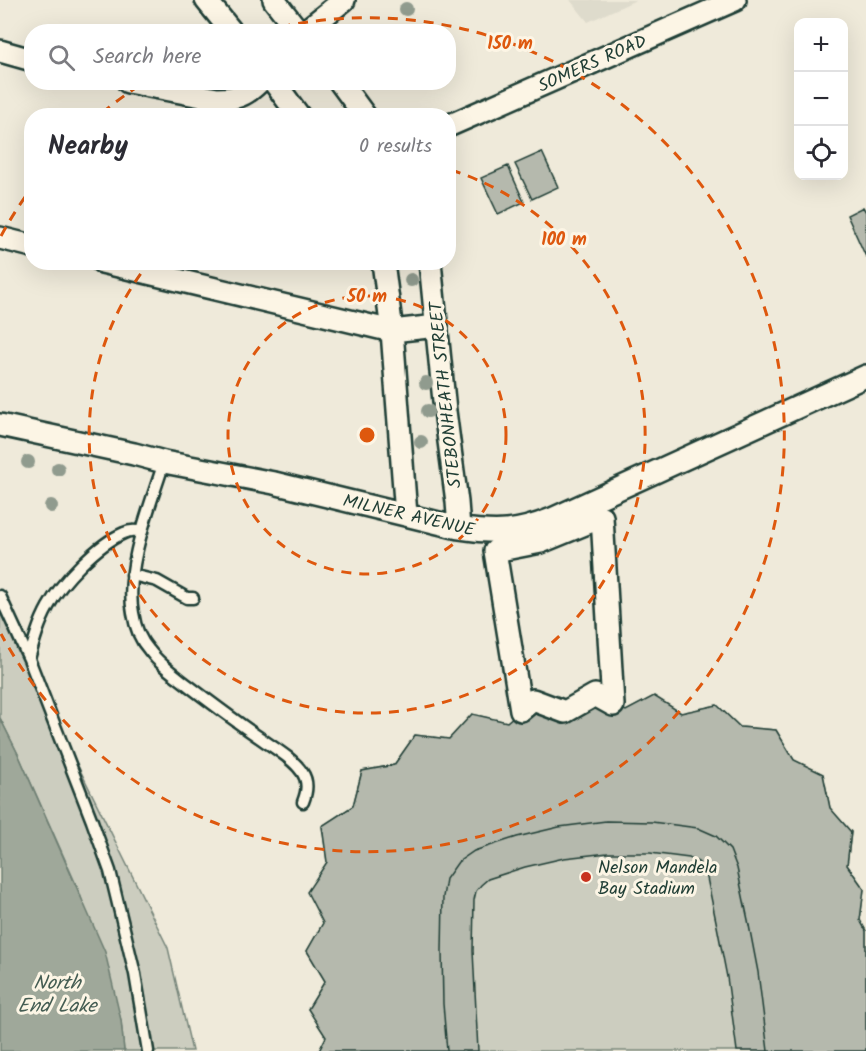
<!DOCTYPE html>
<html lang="en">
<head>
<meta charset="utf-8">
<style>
	body { margin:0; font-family:Kalam,sans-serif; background:#f7f7f7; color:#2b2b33 }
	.controls { position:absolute; right:18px; top:18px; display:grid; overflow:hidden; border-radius:12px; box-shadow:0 6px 24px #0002 }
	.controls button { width:54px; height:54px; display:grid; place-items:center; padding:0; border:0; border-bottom:2px solid #e1e1e2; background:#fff; color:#2b2b33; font:30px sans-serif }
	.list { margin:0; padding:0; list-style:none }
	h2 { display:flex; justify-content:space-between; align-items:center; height:78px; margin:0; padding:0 24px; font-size:26px }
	h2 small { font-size:20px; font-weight:400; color:#7c7c81 }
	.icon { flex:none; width:33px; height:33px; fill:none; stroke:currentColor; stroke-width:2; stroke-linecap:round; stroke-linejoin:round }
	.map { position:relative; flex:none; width:866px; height:1051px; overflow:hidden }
	.search { position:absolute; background:#fff; box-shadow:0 6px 24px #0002; left:24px; top:24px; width:432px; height:66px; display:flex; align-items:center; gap:15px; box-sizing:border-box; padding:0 21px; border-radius:24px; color:#7c7c81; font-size:22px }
	.panel { position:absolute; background:#fff; box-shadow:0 6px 24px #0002; left:24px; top:108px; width:432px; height:162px; border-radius:24px }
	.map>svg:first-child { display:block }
	.built { fill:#dedbcc }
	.green { fill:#cccdbf; stroke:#76857a; stroke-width:1.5 }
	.water { fill:#9fa89a; stroke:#6c7d71; stroke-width:1.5 }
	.building { fill:#b5b9ad; stroke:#1f3d34; stroke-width:1.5 }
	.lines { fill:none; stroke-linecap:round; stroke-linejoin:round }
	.lane-casing { stroke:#1f3d34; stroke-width:15 }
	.street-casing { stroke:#1f3d34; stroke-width:26 }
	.lane { stroke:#fcf5e5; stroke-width:10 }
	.street { stroke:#fcf5e5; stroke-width:21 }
	.tree { fill:#909b8e }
	.ring { fill:none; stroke:#de580e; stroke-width:3; stroke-dasharray:10 8 }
	.poi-dot { fill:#c8321e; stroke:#fcf5e5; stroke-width:2 }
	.labels { text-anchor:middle; stroke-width:6; stroke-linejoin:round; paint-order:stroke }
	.street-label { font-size:18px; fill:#1f3d34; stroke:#fcf5e5 }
	.poi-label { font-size:18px; fill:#1f3d34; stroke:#fcf5e5; text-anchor:start }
	.water-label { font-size:20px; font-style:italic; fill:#455d53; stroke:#fcf5e5 }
	.centre { fill:#de580e; stroke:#fcf5e5; stroke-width:3 }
	.ring-label { font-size:18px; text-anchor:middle; font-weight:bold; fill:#de580e; stroke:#fcf5e5; stroke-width:6; stroke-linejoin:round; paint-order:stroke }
</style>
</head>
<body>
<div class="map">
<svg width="866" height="1051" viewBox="0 0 866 1051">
	<rect width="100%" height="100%" fill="#efeada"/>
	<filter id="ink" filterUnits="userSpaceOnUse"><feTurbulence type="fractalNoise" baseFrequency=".0167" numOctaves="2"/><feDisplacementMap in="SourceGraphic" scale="12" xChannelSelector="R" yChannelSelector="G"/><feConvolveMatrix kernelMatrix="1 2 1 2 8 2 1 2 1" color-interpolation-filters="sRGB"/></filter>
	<g filter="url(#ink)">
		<path class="built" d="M570,0H636L588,22Z"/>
		<path class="green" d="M0,608L168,948L192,1051H124L121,1020L79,891L19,756L0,718Z
			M654,696L681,713L717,705L740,727L776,730L794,760L823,774L830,808L851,832L847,865L864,889L860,920L866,931V1051H319L326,1037L308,1009L325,981L307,951L323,923L327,862L322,826L353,806L362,771L394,765L415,735L449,739L472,714L507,722L521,710L626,711Z"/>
		<path class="water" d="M0,718L19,756L105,952L121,1020L124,1051H0Z"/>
		<path class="building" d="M542,152L558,187L532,199L515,164Z
			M508,166L524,202L498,214L481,178Z
			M863,207L866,212V257L847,215Z
			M595,695L626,711L654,696L681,713L717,705L740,727L776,730L794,760L823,774L830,808L851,832L847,865L864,889L860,920L866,931V1051H737L727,977L717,926L707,878L703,867L698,862L689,858L650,853H608L564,858L525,867L488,879L481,885L476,891L474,900L473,951L478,1051H319L326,1037L308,1009L325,981L307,951L323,923L307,892L327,862L322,826L353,806L362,771L394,765L415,735L449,739L472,714L507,722L521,710L565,712Z
			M595,695L626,711L654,696L681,713L717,705L740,727L776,730L794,760L823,774L830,808L851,832L847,865L864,889L860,920L866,931V1051H768L758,972L748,920L737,868L730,850L716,836L698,828L652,822L606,821L559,827L517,837L474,851L458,862L446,879L443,897L442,951L443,1004L447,1051H319L326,1037L308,1009L325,981L307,951L323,923L307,892L327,862L322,826L353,806L362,771L394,765L415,735L449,739L472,714L507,722L521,710L565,712Z"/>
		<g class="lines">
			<defs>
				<path id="lane" d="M164,462C151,504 124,569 133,613C135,626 140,640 149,650C160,665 175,675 189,686C214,705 238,723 263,740C276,749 293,759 302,772C309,782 307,792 303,802
					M132,575L157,581L187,598H193
					M0,596L29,659L92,821L110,871L135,974L148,1051
					M29,659C34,641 39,623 48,607C61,582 98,544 124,533C130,530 135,530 142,532"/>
				<path id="street" d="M206,0L232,32
					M274,0L299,32
					M304,32L344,0
					M0,51L32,60
					M128,82L217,99C236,99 245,96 259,82
					M274,82L299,116
					M340,82L365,116
					M448,126L735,0
					M0,238L32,246
					M102,262L392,331L437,326
					M383,262L392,331L406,515
					M430,262L445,411L457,502L459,528
					M0,425L134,454L164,462L274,483L459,528C496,534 517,533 552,519L866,376
					M602,517L613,705L595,695L565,712L533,700L521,710L495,551L541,542Z"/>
			</defs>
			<use href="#lane" class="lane-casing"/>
			<use href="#street" class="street-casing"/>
			<use href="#lane" class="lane"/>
			<use href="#street" class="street"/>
		</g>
		<g class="tree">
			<circle cx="406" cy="9" r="7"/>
			<circle cx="411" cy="280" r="7"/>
			<circle cx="426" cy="383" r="7"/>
			<circle cx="428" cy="411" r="7"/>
			<circle cx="421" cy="442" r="7"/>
			<circle cx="28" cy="462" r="7"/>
			<circle cx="58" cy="469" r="7"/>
			<circle cx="51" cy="506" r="7"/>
		</g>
	</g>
	<g class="ring">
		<circle cx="367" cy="435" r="139"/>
		<path d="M451 170A278 278 0 1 1 148 264"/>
		<path d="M1 236A417 417 0 0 1 30 190M102 113A417 417 0 0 1 143 83M263 31A417 417 0 1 1 1 634"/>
	</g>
	<circle class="poi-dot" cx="586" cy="877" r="6"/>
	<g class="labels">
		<g class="street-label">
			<text transform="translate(592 63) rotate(-24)" y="6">SOMERS ROAD</text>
			<text transform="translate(445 395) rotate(-96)" y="6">STEBONHEATH STREET</text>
			<text transform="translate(409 515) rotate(13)" y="6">MILNER AVENUE</text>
		</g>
		<g class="poi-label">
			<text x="598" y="873">Nelson Mandela<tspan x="598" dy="21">Bay Stadium</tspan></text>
		</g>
		<g class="water-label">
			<text x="57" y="989">North<tspan x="57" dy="23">End Lake</tspan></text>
		</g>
	</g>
	<circle cx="367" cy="435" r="9" class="centre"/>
	<g class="ring-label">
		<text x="510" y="49">150 m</text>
		<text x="564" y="245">100 m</text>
		<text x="367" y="302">50 m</text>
	</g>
</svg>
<div class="controls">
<button>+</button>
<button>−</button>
<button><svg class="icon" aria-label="locate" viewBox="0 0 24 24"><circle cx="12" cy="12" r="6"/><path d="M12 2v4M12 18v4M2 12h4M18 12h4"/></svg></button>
</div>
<div class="search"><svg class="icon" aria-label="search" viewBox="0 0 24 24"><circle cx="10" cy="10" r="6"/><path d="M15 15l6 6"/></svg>Search here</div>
<section class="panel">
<h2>Nearby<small>0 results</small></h2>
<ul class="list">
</ul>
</section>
</div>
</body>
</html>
